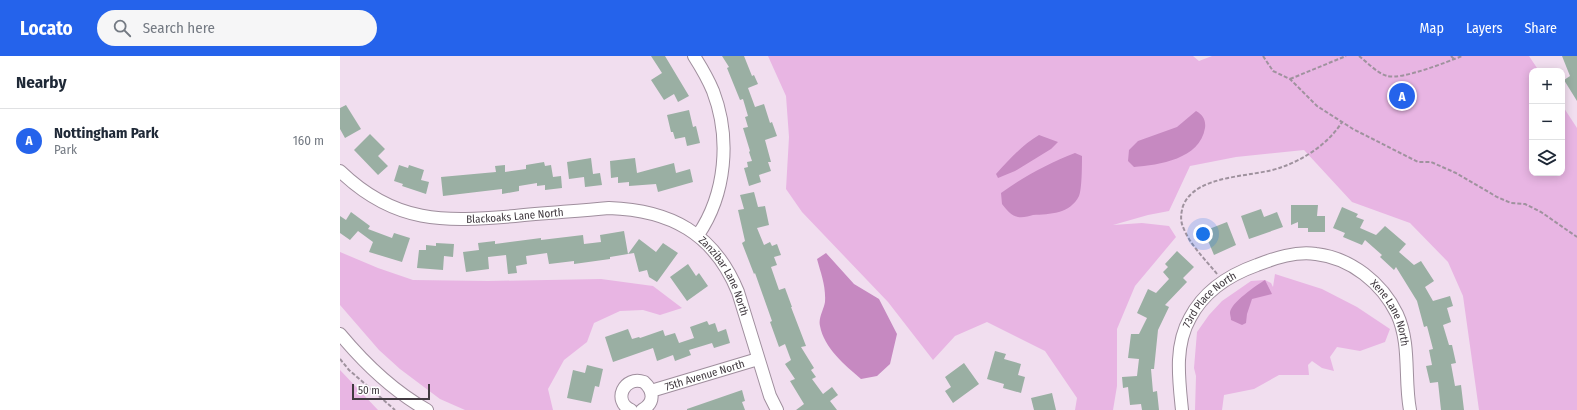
<!DOCTYPE html>
<html lang="en">
<head>
<meta charset="utf-8">
<style>
	body { margin:0; font-family:"Fira Sans Condensed",sans-serif; background:#f6f6f7; color:#1f2937 }
	.controls { position:absolute; right:12px; top:12px; display:grid; overflow:hidden; border-radius:8px; box-shadow:0 2px 10px #0003 }
	.controls button { width:36px; height:36px; display:grid; place-items:center; padding:0; border:0; border-bottom:1px solid #e0e1e3; background:#fff; color:#1f2937; font:20px sans-serif }
	.scale { position:absolute; left:12px; bottom:10px; width:78px; box-sizing:border-box; padding-left:4px; border:2px solid #413a40; border-top:0; font-size:11px; line-height:14px; white-space:nowrap; color:#413a40; -webkit-text-stroke:3px #fff; paint-order:stroke }
	.you { position:absolute; left:863px; top:178px; width:14px; height:14px; margin:-10px; border:3px solid #fff; border-radius:50%; background:#1a73e8; box-shadow:0 0 0 6px #1a73e833 }
	.badge { display:grid; place-items:center; width:26px; height:26px; border-radius:50%; background:#2563eb; color:#fff; font-size:13px; font-weight:700 }
	.pin { position:absolute; translate:-50% -50%; border:2px solid #fff; box-shadow:0 1px 4px #0006 }
	.list { margin:0; padding:0; list-style:none }
	h2 { display:flex; justify-content:space-between; align-items:center; height:52px; margin:0; padding:0 16px; font-size:17px }
	h2 small { font-size:13px; font-weight:400; color:#747a83 }
	.list li { display:grid; grid-template-columns:26px 1fr auto; gap:12px; align-items:center; box-sizing:border-box; height:64px; padding:0 16px; border-top:1px solid #e0e1e3 }
	.list b { display:block; font-size:15px; white-space:nowrap }
	.list p { margin:0; font-size:13px; white-space:nowrap; color:#747a83 }
	.list em { font-size:13px; font-style:normal; color:#747a83 }
	.icon { flex:none; width:22px; height:22px; fill:none; stroke:currentColor; stroke-width:2; stroke-linecap:round; stroke-linejoin:round }
	.map { position:relative; flex:none; width:1237px; height:354px; overflow:hidden }
	header { display:flex; align-items:center; gap:24px; box-sizing:border-box; height:56px; padding:0 20px; background:#2563eb; color:#fff }
	header strong { font-size:19px }
	nav { display:flex; gap:22px; margin-inline-start:auto; font-size:14px }
	.search { width:280px; height:36px; background:#f6f6f7; display:flex; align-items:center; gap:10px; box-sizing:border-box; padding:0 14px; border-radius:22px; color:#747a83; font-size:15px }
	main { display:flex }
	aside { flex:1; background:#fff }
	.map>svg:first-child { display:block }
	.green { fill:#e8b5e3 }
	.water { fill:#c689c1 }
	.building { fill:#9aafa3 }
	.lines { fill:none; stroke-linecap:round; stroke-linejoin:round }
	.minor-casing { stroke:#9f8e9d; stroke-width:14 }
	.path { stroke:#9f929e; stroke-width:2; stroke-dasharray:4 2; stroke-linecap:butt }
	.minor { stroke:#fff; stroke-width:12 }
	.labels { text-anchor:middle; stroke-width:3.5; stroke-linejoin:round; paint-order:stroke }
	.street-label { font-size:11px; fill:#413a40; stroke:#fff }
</style>
</head>
<body>
<header>
<strong>Locato</strong>
<div class="search"><svg class="icon" aria-label="search" viewBox="0 0 24 24"><circle cx="10" cy="10" r="6"/><path d="M15 15l6 6"/></svg>Search here</div>
<nav><a>Map</a><a>Layers</a><a>Share</a></nav>
</header>
<main>
<aside>
<h2>Nearby<small></small></h2>
<ul class="list">
<li><span class="badge">A</span><div><b>Nottingham Park</b><p>Park</p></div><em>160 m</em></li>
</ul>
</aside>
<div class="map">
<svg width="1237" height="354" viewBox="0 0 1237 354">
	<rect width="100%" height="100%" fill="#f1deef"/>
	<path class="green" d="M428,0H853L859,5L872,0H1189L1199,15H1192V117H1222V49L1237,72V354H1139L1123,240L1108,206L1070,167L1012,146L964,94L896,101L850,110L829,155L808,159L773,169L802,167L829,170L836,181L795,230L777,273V330L773,354H735L737,342L705,295L647,266L615,280L593,304L548,246L462,156L446,133L449,81L446,40Z
		M0,196L38,212L73,224L148,225L261,223L313,230L342,252L320,259L303,254L280,255L254,267L247,286L224,304L208,333L213,354H125L100,343L60,313L39,294L0,249Z
		M935,218L982,233L1017,251L1050,273L1045,286L1020,295L997,291L990,301L994,315L982,312L972,305L968,309L969,319H939L914,333L884,339L882,354H855L856,320L854,312L857,276L869,259L882,245L911,225L925,224L931,227L933,231Z
		M0,314L38,354H0Z"/>
	<path class="water" d="M856,55C863,59 866,64 865,72C860,103 819,109 794,111L788,105L789,94L798,85L837,71Z
		M699,79L718,86L711,93L675,115L658,122L656,118C669,104 682,89 699,79Z
		M735,97L742,100C742,109 742,133 739,140C730,158 710,158 693,159C689,160 683,162 678,161C671,160 666,153 662,148L661,137C683,121 709,107 735,97Z
		M486,197L514,228L539,243L557,278L550,308L537,320L521,323C505,309 484,292 480,270C478,262 484,253 485,246C486,230 481,218 477,203Z
		M925,224L932,238L912,243L907,258L906,267L902,269L891,264C891,261 890,259 890,257C890,247 917,229 925,224Z"/>
	<path class="building" d="M311,0H325L349,40L338,46L334,38L324,44L311,24L322,17Z
		M382,0H404L412,20L414,19L418,28L408,32L415,51L424,48L430,67L432,66L437,80L425,84L431,106H428L431,115L419,119L421,126L409,130L404,112L408,111L407,106L412,105L409,96L410,95L403,72L408,71L405,61L408,60L403,43L400,44L387,12L389,11Z
		M1222,0H1237V45L1224,24L1230,20Z
		M6,49L21,73L5,82L0,73V52Z
		M349,54L353,71L356,70L360,87L347,90L345,81L335,83L333,76H331L327,59Z
		M30,78L45,93L38,100L48,110L38,119L14,94Z
		M251,102L253,118L260,117L262,129L245,131L244,121L229,123L227,106Z
		M295,102L297,117L334,107L336,117L350,113L353,126L318,136L316,128L289,130V126L278,127V121L271,122L270,105Z
		M204,106L205,110L211,109L213,121L221,120L222,132L205,134V129L197,130V127L179,130V135L162,138V133L103,140L101,121L156,116L155,110L165,109V116L186,113V109Z
		M59,109L68,112L69,109L84,114L81,124L89,126L86,138L62,130L63,128L54,125Z
		M414,136L418,151L425,150L429,169L417,172L424,189L430,186L432,190L437,188L441,199L434,201L437,209L431,211L439,234L445,232L452,251H451L466,290L461,291L474,312L471,314L476,321L472,323L483,338L492,331L498,339L490,345L497,354H456L464,348L450,325L455,323L445,308L451,304L445,288L439,291L430,266L432,265L415,217L414,218L402,187L405,185L398,154L404,153L400,139Z
		M951,149H978L977,160H985V176H968V172H958V166L951,169Z
		M1002,151L1018,158L1016,161L1024,164L1020,172L1036,179L1045,170L1066,188L1059,196L1074,209L1081,205L1094,225L1085,231L1093,245L1110,240L1113,250L1107,252L1111,266L1103,269L1109,289H1112L1116,307L1111,308L1115,330L1121,329L1124,354H1101L1098,326L1090,327L1086,310L1092,309L1089,294L1093,293L1087,270L1084,271L1077,245L1056,211L1054,214L1040,201L1042,199L1025,184L1022,189L1003,181L1005,177L993,172Z
		M921,153L924,161L937,156L943,171L909,183L901,160Z
		M11,156L30,170L28,173L52,182L54,177L70,182L62,206L29,196L33,186L18,175L10,184L0,177V160L6,164Z
		M887,166L896,189L874,199L864,175Z
		M284,175L288,198L270,201V203L234,208V205L209,208L207,197L186,200L187,208L176,210L177,217L168,218L166,199L148,201L149,213L126,216L123,196L139,194L138,187L155,185V188L201,182V184L243,179L244,188L261,186L260,179Z
		M299,183L316,196L323,187L338,197L317,226L309,221L307,214L299,216L294,197L288,198Z
		M96,187L114,188L113,201L104,200L103,214L77,212L79,194H86V189L96,190Z
		M837,195L854,211L843,222L847,226L825,249L829,251L818,274L814,313H811L813,336L817,335L819,354H802L801,348L790,349L788,331L783,332L782,321L797,320L799,303L788,302L791,278H799L807,262L797,257L808,233L816,237L829,223L823,216L828,211L825,208Z
		M348,208L356,220L359,217L368,230L347,245L330,221Z
		M367,265L369,269L375,267L378,276L386,273L390,287L374,292L372,287L349,294L351,299L335,305L333,299L317,305L313,292L273,306L265,281L288,273L292,283L299,281L300,282L323,274L325,280L335,277L339,287L354,282L350,271Z
		M655,295L666,298L664,303L681,308L678,319L685,321L681,337L663,332L664,328L647,323Z
		M624,307L639,328L613,347L605,335L611,331L605,321Z
		M247,309L263,313L259,331L255,330L251,347L227,342L233,314L245,317Z
		M402,334L405,345L402,346L405,354H347V353Z
		M712,337L716,354H694L691,342Z"/>
	<g class="lines">
		<defs>
			<g id="minor">
				<path d="M354,0C361,11 368,23 373,35C391,82 386,138 358,179"/>
				<path id="s1" d="M0,115C55,168 104,166 175,160C206,157 237,155 269,152C330,154 374,177 398,236L430,340L437,354"/>
				<path d="M0,278C25,308 53,335 87,354"/>
				<path id="s2" d="M311,335L418,303"/>
				<path d="M291,354C272,345 284,319 304,326C314,335 315,347 302,354"/>
				<path id="s3" d="M842,354C839,324 834,290 850,262C864,235 889,219 917,209C935,202 956,195 976,198C1011,202 1042,227 1057,258C1071,288 1064,323 1070,354"/>
			</g>
		</defs>
		<use href="#minor" class="minor-casing"/>
		<path class="path" d="M923,0L933,15L950,23L977,50L1013,73L1078,106H1091L1116,117L1157,141L1171,147L1185,148L1201,156L1237,181
			M1019,0C1028,7 1037,17 1047,20C1062,24 1107,6 1122,0
			M1111,0L1114,3
			M950,23L1006,0
			M877,218C865,203 850,189 843,171C840,164 841,157 843,150C856,117 914,122 942,111C965,103 989,87 1002,66
			M0,303L9,314L55,354"/>
		<use href="#minor" class="minor"/>
	</g>
	<g class="labels">
		<g class="street-label">
			<text dy="4" stroke="none"><textPath href="#s1" startOffset="188">Blackoaks Lane North</textPath></text>
			<text dy="4" stroke="none"><textPath href="#s1" startOffset="426">Zanzibar Lane North</textPath></text>
			<text dy="4" stroke="none"><textPath href="#s3" startOffset="121">73rd Place North</textPath></text>
			<text dy="4" stroke="none"><textPath href="#s3" startOffset="343">Xene Lane North</textPath></text>
			<text dy="4" stroke="none"><textPath href="#s2" startOffset="56">75th Avenue North</textPath></text>
		</g>
	</g>
</svg>
<div class="controls">
<button>+</button>
<button>−</button>
<button><svg class="icon" aria-label="layers" viewBox="0 0 24 24"><path d="M12 4l9 5-9 5-9-5zM3 14l9 5 9-5"/></svg></button>
</div>
<div class="scale">50 m</div>
<div class="you"></div>
<div class="pin badge" style="left:1062px;top:40px">A</div>
</div>
</main>
</body>
</html>
